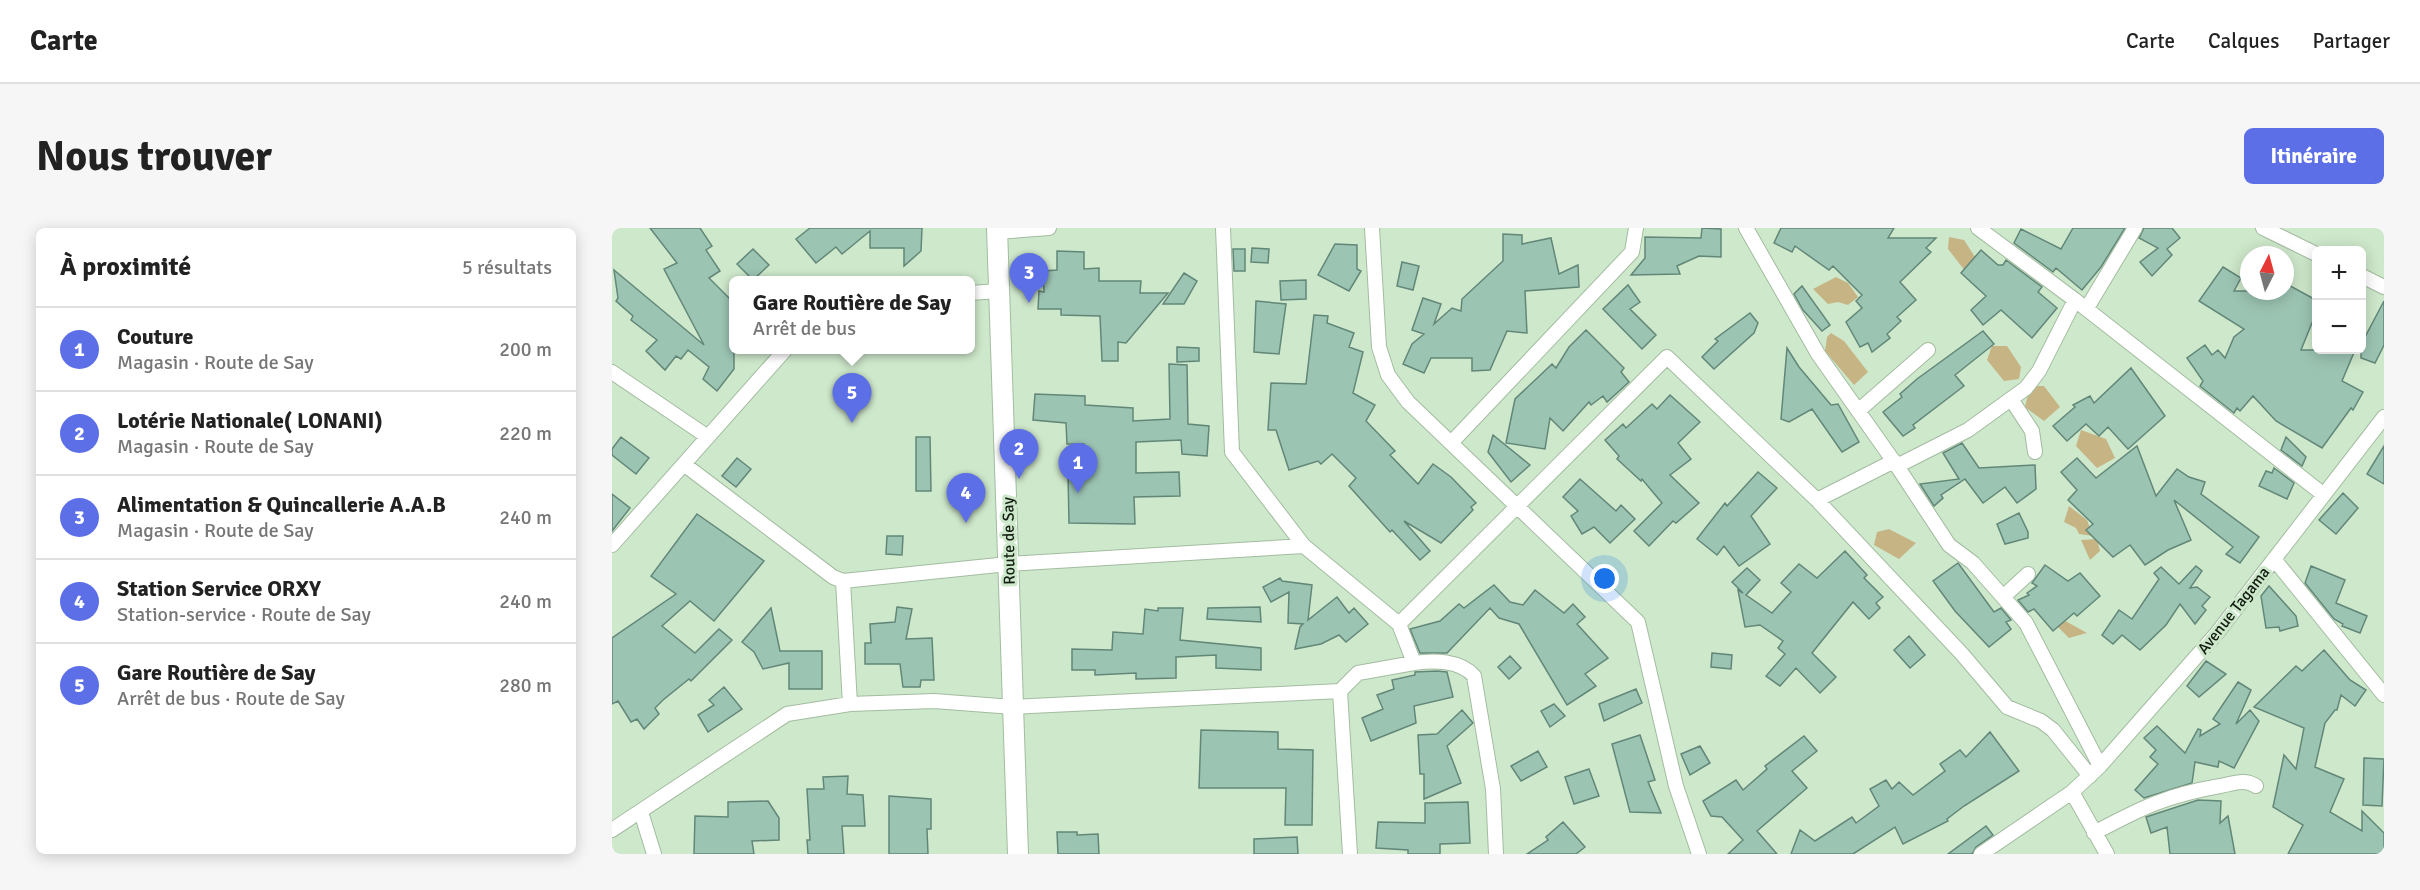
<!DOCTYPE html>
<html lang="fr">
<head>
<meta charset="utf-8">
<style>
	body { margin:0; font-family:Signika,sans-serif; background:#f6f6f6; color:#222 }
	.controls { position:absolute; right:18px; top:18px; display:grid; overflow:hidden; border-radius:9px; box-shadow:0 3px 15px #0003 }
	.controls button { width:54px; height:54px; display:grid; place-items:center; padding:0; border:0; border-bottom:2px solid #e0e0e0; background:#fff; color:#222; font:30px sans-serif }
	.compass { position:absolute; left:1628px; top:18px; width:54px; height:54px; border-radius:50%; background:#fff; box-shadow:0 3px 15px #0003; rotate:6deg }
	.you { position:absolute; left:993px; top:351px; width:21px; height:21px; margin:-15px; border:4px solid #fff; border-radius:50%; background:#1a73e8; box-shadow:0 0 0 9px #1a73e833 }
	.badge { display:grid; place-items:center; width:39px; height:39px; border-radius:50%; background:#5c6fe6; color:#fff; font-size:20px; font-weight:700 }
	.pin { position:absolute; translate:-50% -50px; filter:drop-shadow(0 2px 3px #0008) }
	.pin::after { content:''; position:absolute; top:32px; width:21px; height:18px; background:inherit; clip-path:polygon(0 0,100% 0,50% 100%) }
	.popup { position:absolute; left:117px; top:48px; width:246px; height:78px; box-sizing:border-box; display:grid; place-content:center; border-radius:9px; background:#fff; filter:drop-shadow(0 2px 4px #0005); font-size:20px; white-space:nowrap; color:#767676 }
	.popup b { font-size:22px; color:#222 }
	.popup::after { content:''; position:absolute; left:50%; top:100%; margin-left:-12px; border:12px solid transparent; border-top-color:#fff }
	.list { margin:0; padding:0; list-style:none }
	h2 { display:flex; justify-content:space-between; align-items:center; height:78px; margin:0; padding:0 24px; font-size:26px }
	h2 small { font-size:20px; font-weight:400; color:#767676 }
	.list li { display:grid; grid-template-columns:39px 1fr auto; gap:18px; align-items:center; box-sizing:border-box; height:84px; padding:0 24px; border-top:2px solid #e0e0e0 }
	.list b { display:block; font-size:22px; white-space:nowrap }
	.list p { margin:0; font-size:20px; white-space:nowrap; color:#767676 }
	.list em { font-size:20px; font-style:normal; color:#767676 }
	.map { position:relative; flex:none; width:1772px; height:626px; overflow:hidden; border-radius:9px }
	header { display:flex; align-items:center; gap:36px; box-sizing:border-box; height:84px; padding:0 30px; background:#fff; border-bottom:2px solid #e0e0e0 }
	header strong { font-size:28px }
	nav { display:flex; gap:33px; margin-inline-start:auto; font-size:21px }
	.intro { display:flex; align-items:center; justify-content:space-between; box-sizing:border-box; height:144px; padding:0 36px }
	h1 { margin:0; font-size:42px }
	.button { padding:15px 27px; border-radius:9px; background:#5c6fe6; color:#fff; font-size:21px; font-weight:700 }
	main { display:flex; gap:36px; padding:0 36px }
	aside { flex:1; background:#fff; border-radius:9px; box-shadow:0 3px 15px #0003 }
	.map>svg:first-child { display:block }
	.green { fill:#c7b485 }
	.building { fill:#9cc4b3; stroke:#628778; stroke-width:1.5 }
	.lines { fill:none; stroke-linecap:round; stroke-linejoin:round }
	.street-casing { stroke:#a3bca0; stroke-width:16 }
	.secondary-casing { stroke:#a3bca0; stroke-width:22 }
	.street { stroke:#fff; stroke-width:14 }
	.secondary { stroke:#fff; stroke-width:20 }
	.labels { text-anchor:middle; stroke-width:6; stroke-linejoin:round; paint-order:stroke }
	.street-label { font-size:16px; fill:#121c11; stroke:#cee8cb }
</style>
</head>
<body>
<header>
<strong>Carte</strong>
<nav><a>Carte</a><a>Calques</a><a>Partager</a></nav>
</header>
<div class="intro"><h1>Nous trouver</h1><a class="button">Itinéraire</a></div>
<main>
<aside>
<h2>À proximité<small>5 résultats</small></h2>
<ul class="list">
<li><span class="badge">1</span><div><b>Couture</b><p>Magasin · Route de Say</p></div><em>200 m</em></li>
<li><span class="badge">2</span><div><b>Lotérie Nationale( LONANI)</b><p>Magasin · Route de Say</p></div><em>220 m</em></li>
<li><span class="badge">3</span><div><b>Alimentation &amp; Quincallerie A.A.B</b><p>Magasin · Route de Say</p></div><em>240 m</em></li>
<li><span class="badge">4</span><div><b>Station Service ORXY</b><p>Station-service · Route de Say</p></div><em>240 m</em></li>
<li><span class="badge">5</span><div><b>Gare Routière de Say</b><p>Arrêt de bus · Route de Say</p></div><em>280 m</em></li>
</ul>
</aside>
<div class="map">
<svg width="1772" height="626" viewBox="0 0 1772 626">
	<rect width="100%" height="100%" fill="#cee8cb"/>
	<path class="green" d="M1337,9L1352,12L1367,35L1357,48L1336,21Z
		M1224,49L1236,55L1246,69L1236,77L1226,74L1216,76L1201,61Z
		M1219,105L1232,113L1256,144L1242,157L1213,123L1215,109Z
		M1380,118H1395L1409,139L1407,151L1392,153L1375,132Z
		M1418,158H1432L1448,179L1432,193L1413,179Z
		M1469,202L1494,211L1503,230L1485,240L1464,218Z
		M1457,278L1475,292L1481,308L1467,306L1464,300L1452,294Z
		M1277,301L1304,315L1287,331L1262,317L1265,304Z
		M1485,311L1488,323L1478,332L1469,312Z
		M1448,390L1475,405L1457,410L1441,394Z"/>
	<path class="building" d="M38,0H88L100,18L94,22L108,43L97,50L122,75V141L105,163L91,151L97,139L76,122L69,131L64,128L53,142L34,123L45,112L19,92L21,88L4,73L6,70L2,42L92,117L52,41L65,35Z
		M198,0H310L309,23L292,38V20H258V3L230,26L224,19L204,35L184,11Z
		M1090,0L1109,1V29L1087,28L1065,38L1068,46L1019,47L1033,30V9L1089,10Z
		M1169,0H1282L1276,10H1324L1314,20L1319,24L1288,54L1304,72L1285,89L1289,93L1275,106L1278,110L1260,124L1256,115L1248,119L1234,94L1250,80L1244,73L1250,67L1221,38L1217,42L1183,18L1180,24L1162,15Z
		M1461,0H1513L1489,39L1470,62L1444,40L1441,44L1402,15L1409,1L1449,21Z
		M1532,0H1560L1568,10L1555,21L1560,27L1540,48L1528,34L1546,20L1527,10Z
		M891,6L910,7V16L939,10L947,46L966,37L967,59L913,63L915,105L895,103L878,142L860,143V130H819L812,145L791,136L800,116L812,106L800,102L811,70L829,76L822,96L840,80L849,83L850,71L891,33Z
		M723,16L745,17V41L749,43L737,63L706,47Z
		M640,20L657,21L656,35L639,34Z
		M141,21L157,37L141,52L125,36Z
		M621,21H633V43H622Z
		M1369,22L1386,37H1391L1394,32L1430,59L1426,64L1445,80L1420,110L1389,82L1371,97L1359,82L1374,68L1349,45Z
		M445,23L472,24V41L487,40V53H529L528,65H556L514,115L506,114V133H490L488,88L449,87V81H426L427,63L432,64L431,43L445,42Z
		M790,34L807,38L801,62L785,58Z
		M1611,39L1629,50L1622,63H1673V55L1704,72V85L1689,122H1743L1730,153L1751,164L1741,182L1739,180L1710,220L1664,193L1641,168L1628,183L1625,180L1622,185L1588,158L1591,153L1575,130L1593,117L1600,127L1606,122L1613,130L1622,109L1632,101L1587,73Z
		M572,45L585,53L572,76H551Z
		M694,52V71L669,72L668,53Z
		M1016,57L1028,74L1018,81L1044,107L1030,121L991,81Z
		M1190,58L1218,97L1210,103L1191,82L1182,66Z
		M644,73L674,76L667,126L642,124Z
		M1772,73V117L1763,135L1749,130V105L1754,107Z
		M1138,85L1146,95L1142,105L1102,141L1090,129L1106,113L1103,111Z
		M702,87L716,88L715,95L742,105L737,119L751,124L741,165L763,177L754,193L783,223L778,227L806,256L821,236L839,249L864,275L859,279L861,282L829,315L792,293L818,323L808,332L780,302L778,304L737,258L744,250L720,226L709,236L706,233L677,242L664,202H656L659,155L694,156Z
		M974,102L1012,140L1009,144L1017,154L995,174L991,168L979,177L977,174L951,203L938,190L933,221L894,215L903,171L940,136L944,140L957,119Z
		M1371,103L1382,116L1343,147L1352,158L1301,197L1303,200L1291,208L1271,184L1290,169L1288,166L1305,151Z
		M565,119L587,120V133L565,134Z
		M1175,120L1187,139L1219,177L1226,176L1247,214L1230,224L1200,181L1177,194L1169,191Z
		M557,136L575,137L576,196L597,198L595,228L570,226L569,212L524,214V245L567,244L568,268L522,269L523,296L457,295L456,245L473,244L472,216H455L454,195L421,192L423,166L473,168V177L521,180V193L558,191Z
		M1519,140L1553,188L1516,221L1496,199L1487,208L1474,196L1455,213L1441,198L1463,179L1461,177L1478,168L1482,175Z
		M1058,167L1088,194L1066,215L1079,231L1058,247L1087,275L1064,295L1061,293L1037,318L1022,303L1050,275L1030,251L1029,253L1005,231L1007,228L993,212L1011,196L1014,200L1040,176L1045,181Z
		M881,207L918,237L899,254L876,224Z
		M9,209L37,230L24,246L0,227V221Z
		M304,209H318L319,263H304Z
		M1674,209L1694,229L1690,238L1669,222Z
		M1350,215L1367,240L1423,237L1424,261L1405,275L1393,259L1371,275L1353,251L1329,267L1331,270L1322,278L1308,256L1347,251L1331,225Z
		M1525,218L1544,268L1565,241L1577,249L1593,254L1589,266L1647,309L1628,335L1614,326L1621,319L1562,272L1579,312L1556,322L1533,337L1518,317L1501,329L1474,302L1481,296L1456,272L1465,262L1449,244L1465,230L1484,250Z
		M1772,218V256L1755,246Z
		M125,230L139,241L124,259L110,248Z
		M1662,240L1682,255L1675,271L1647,258L1654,243L1660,245Z
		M1146,244L1165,260L1139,288L1158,316L1127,338L1112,318L1105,327L1085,311L1113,275L1115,278Z
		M968,251L1004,283L1009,277L1023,291L998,315L982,299L970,306L959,288L966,283L951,269Z
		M1731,265L1746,280L1724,306L1707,292Z
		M0,266L18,280L0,303Z
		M1407,285L1416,304V310L1393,316L1385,296Z
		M85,286L152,333L102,393L78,373L50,398L83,425L107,401L120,412L79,453L77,451L51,472L43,480L47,486L32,501L25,491L19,494L6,473L0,476V410L64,366L39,348Z
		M275,308H291L290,327L274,326Z
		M1233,323L1255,347L1252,350L1271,369L1264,375L1268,380L1257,391L1241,374L1200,425L1224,449L1208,465L1184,440L1168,458L1154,448L1173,426L1166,420L1171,413L1148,397L1133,399L1126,362L1131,365L1120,354L1135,340L1148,352L1134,367L1160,385L1179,364L1169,355L1187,336L1205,350Z
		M1346,335L1382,384L1389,380L1399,392L1394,394L1399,401L1377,419L1343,383L1321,353Z
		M1433,337L1456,353L1468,345L1488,368L1465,388L1462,385L1441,403L1422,381L1416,384L1406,372L1417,367L1415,365L1425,358L1420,355Z
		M1584,338L1590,343L1578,360L1585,359L1598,369L1590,378L1594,382L1583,396L1568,376L1554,397L1528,422L1510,407L1501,416L1490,407L1507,382L1520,391L1547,351L1542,345L1549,339L1567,356Z
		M1699,338L1733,352L1724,375L1755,388L1748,405L1730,398L1731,396L1722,391L1693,355Z
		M668,350L670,353L700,357L696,392L725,369L737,385L742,380L756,396L734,414L727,407L709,416L683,421L688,399L691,396L676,395L677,364L659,374L651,359Z
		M882,357L898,374L911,377L923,362L952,385L961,376L973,389L965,396L996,430L973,446L984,458L955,477L907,396L887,390L878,380L835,425H808L798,401L828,393L847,376L852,380Z
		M1657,358L1684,388L1686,398L1668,403L1667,399L1654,400L1649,368Z
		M285,379L300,381L294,411L320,410L322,452H309L308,459H291L288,436H253V415H259L258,396L283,394Z
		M648,379L649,394L595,391L596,380Z
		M159,380L168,423H210V461H177V435L151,441L142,424L130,414Z
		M546,380H571L568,412L649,420V442L604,440V427L564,429V450L524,451V445L483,447V442H460V421L500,422L501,404L531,406L533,381L546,383Z
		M1297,408L1313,427L1298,440L1282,422Z
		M1712,422L1738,452L1754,462L1743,478L1729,467L1725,482H1723L1713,495L1703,539L1732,551L1718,584L1750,603V583L1772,605V626H1676L1691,597L1661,579L1672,527L1684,541L1692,500L1642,479L1684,438L1690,443Z
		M1100,425L1120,427L1119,441L1099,439Z
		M898,428L909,440L897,451L886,439Z
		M1594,433L1614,446L1587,469L1575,458Z
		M825,443L835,444L841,469L802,478L804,495L759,513L750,490L771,481L765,467L782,461L780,452L803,447V444Z
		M1626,454L1639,462L1624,496L1638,482L1647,493L1622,540L1607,533L1606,539L1583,534L1580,555L1532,570L1523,562L1546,536L1538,529L1544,522L1532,510L1545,498L1573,525L1586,501L1589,502L1588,508L1608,496L1601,491Z
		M112,459L130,481L96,504L86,487L102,477L97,472Z
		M1024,461L1030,475L992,493L987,476Z
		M942,476L953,488L938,499L929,483Z
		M850,482L861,495L835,518L849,555L812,571V546H808L806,507L825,506Z
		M589,502L666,504V521L701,522L700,597H673L674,560H587Z
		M1378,504L1407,543L1352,578L1335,591L1336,593L1291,616L1283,599L1241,626H1179L1188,602L1203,613L1240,589L1244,595L1267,578L1258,561L1274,552L1280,561L1287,554L1301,567L1333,543L1328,536L1348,522L1354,529Z
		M1028,507L1043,552L1036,554L1049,585L1018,584L1000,516Z
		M1192,508L1205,523L1180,543L1195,560L1145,603L1165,626H1116L1131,612L1110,589L1099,588L1091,573L1124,552L1131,562L1155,541L1153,538Z
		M1088,518L1098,535L1078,547L1069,526Z
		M926,523L935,539L909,553L899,538Z
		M1752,530L1772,531L1770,578L1751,577Z
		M977,541L987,568L962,576L953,549Z
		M236,548L235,566L251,567L253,598H230L232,626H196L195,612H198L195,561H212L211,549Z
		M277,568L319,571V601H315L316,626H277Z
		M1586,572L1609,573L1608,595L1616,588L1623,626H1558L1555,599L1539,605L1534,589Z
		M156,573L167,590V612L140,613L142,626H82L83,588L116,589V574Z
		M856,574L858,615L828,616V626H796V622L764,620L766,594L813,595V575Z
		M951,594L973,619L964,626H915L936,612L934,609Z
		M1374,598L1381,607L1364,619L1360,626H1336Z
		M445,604H465V607L486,606L487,626H446Z
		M685,609L686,626H642V611Z"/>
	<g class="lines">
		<defs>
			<path id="street" d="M760,0L767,119L776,147L796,174L1026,394L1064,558L1087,626
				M1134,0L1206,126L1285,238L1337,317L1361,335L1414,395L1488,538
				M1366,0L1463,72L1712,267
				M1651,0L1704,26
				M385,4L437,0
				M1750,48L1772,59
				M358,65L387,63
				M1475,80L1523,0
				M0,144L96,209
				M1399,171L1420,203L1423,224
				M1246,183L1316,122
				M839,215L1020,24L1024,0
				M73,237L221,349L231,353L396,336L692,318
				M1285,238L1356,202L1414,160L1427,143L1463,72
				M1205,272L1282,233
				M0,317L173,122
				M1662,331L1772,467
				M1391,369L1416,346
				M787,396L1055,129L1205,272L1350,426L1395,479L1429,493L1441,502L1478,548
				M802,435C821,432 848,432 862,448L881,561L884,626
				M728,463L738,626
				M238,476L322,473L401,479L728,463L746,445L802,435L787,396L692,318L620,224L611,0
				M1460,564L1495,626
				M29,584L42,626
				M0,602L175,486L238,476L231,353
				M1482,605C1529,580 1555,567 1608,558C1620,556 1633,550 1644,558
				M1369,626L1460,564L1488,538L1605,405L1772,189"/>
			<path id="secondary" d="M385,0L406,626"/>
		</defs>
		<use href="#street" class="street-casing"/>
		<use href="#secondary" class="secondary-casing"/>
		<use href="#street" class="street"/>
		<use href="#secondary" class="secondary"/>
	</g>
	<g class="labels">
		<g class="street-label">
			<text transform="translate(396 313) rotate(-91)" y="6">Route de Say</text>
			<text transform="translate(1621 382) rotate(-52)" y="6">Avenue Tagama</text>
		</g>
	</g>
</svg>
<div class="controls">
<button>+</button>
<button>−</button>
</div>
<svg class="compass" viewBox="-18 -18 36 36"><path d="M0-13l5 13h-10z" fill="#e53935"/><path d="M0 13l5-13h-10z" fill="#767676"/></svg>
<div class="you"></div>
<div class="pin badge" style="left:466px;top:265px">1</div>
<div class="pin badge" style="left:407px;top:251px">2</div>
<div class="pin badge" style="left:417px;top:75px">3</div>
<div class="pin badge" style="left:354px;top:295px">4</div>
<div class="pin badge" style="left:240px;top:195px">5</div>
<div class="popup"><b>Gare Routière de Say</b>Arrêt de bus</div>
</div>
</main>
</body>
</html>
